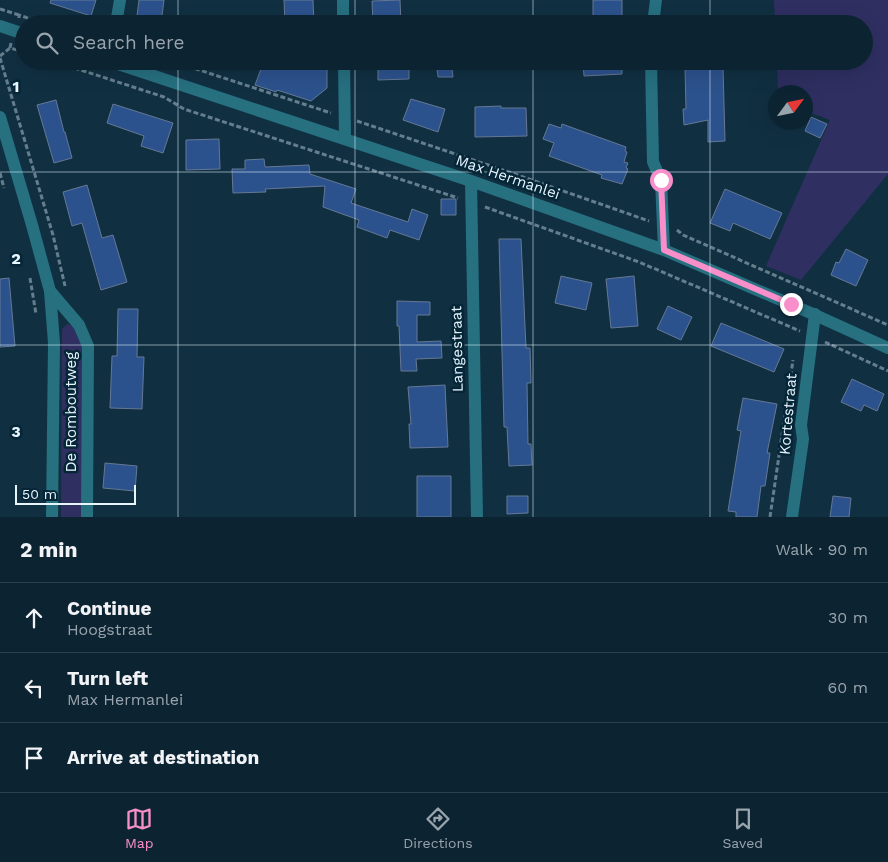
<!DOCTYPE html>
<html lang="en">
<head>
<meta charset="utf-8">
<style>
	body { margin:0; font-family:"Work Sans",sans-serif; background:#1a303e; color:#f1f3f6 }
	.compass { position:absolute; left:768px; top:85px; width:45px; height:45px; border-radius:50%; background:#0c2432; box-shadow:0 5px 20px #0002; rotate:57deg }
	.scale { position:absolute; left:15px; bottom:12px; width:121px; box-sizing:border-box; padding-left:5px; border:2px solid #e7f5ff; border-top:0; font-size:14px; line-height:18px; white-space:nowrap; color:#e7f5ff; -webkit-text-stroke:4px #052637; paint-order:stroke }
	.stop { position:absolute; width:15px; height:15px; margin:-11px; border:4px solid #f98fca; border-radius:50%; background:#fff }
	.stop.end { background:#f98fca; border-color:#fff; box-shadow:0 1px 5px #0008 }
	.list { margin:0; padding:0; list-style:none }
	h2 { display:flex; justify-content:space-between; align-items:center; height:65px; margin:0; padding:0 20px; font-size:21px }
	h2 small { font-size:16px; font-weight:400; color:#9aa4ac }
	.list li { display:grid; grid-template-columns:32px 1fr auto; gap:15px; align-items:center; box-sizing:border-box; height:70px; padding:0 20px; border-top:1px solid #2c414d }
	.list b { display:block; font-size:19px; white-space:nowrap }
	.list p { margin:0; font-size:16px; white-space:nowrap; color:#9aa4ac }
	.list em { font-size:16px; font-style:normal; color:#9aa4ac }
	.icon { flex:none; width:28px; height:28px; fill:none; stroke:currentColor; stroke-width:2; stroke-linecap:round; stroke-linejoin:round }
	.map { position:relative; flex:none; width:888px; height:517px; overflow:hidden }
	.search { position:absolute; background:#0c2432; box-shadow:0 5px 20px #0002; left:15px; right:15px; top:15px; height:55px; display:flex; align-items:center; gap:12px; box-sizing:border-box; padding:0 18px; border-radius:28px; color:#9aa4ac; font-size:19px }
	.sheet { height:275px; background:#0c2432 }
	nav { display:flex; justify-content:space-around; align-items:center; box-sizing:border-box; height:70px; border-top:1px solid #2c414d; background:#0c2432; font-size:14px; color:#9aa4ac }
	nav a { display:grid; justify-items:center; gap:2px }
	nav .on { color:#f98fca }
	.map>svg:first-child { display:block }
	.green { fill:#2f2f62 }
	.building { fill:#2c528d; stroke:#657894 }
	.lines { fill:none; stroke-linecap:round; stroke-linejoin:round }
	.path { stroke:#657e8d; stroke-width:3; stroke-dasharray:5 2.5; stroke-linecap:butt }
	.minor { stroke:#267080; stroke-width:12 }
	.route { stroke:#f98fca; stroke-width:6 }
	.grid { fill:none; stroke:#e7f5ff; stroke-width:1; stroke-opacity:0.55 }
	.labels { text-anchor:middle; stroke-width:5; stroke-linejoin:round; paint-order:stroke }
	.street-label { font-size:15px; fill:#e7f5ff; stroke:#052637 }
	.grid-label { font-size:16px; text-anchor:middle; font-weight:bold; fill:#e7f5ff; stroke:#052637; stroke-width:5; stroke-linejoin:round; paint-order:stroke }
</style>
</head>
<body>
<div class="map">
<svg width="888" height="517" viewBox="0 0 888 517">
	<rect width="100%" height="100%" fill="#103042"/>
	<path class="green" d="M774,0H888V174L801,280L766,266L830,120L806,111V92H778L777,61H864V24H775Z
		M67,324L73,326L83,348L82,517H61L62,329Z"/>
	<path class="building" d="M51,0H96L91,16L50,3Z
		M139,0H164L161,24H136Z
		M284,0H313L314,24H285Z
		M400,0L401,24H373L372,1Z
		M593,0H622V19L593,20Z
		M264,61H327V88L311,101L277,90L276,92L255,85Z
		M378,61H409V79L378,80Z
		M436,61H451L453,77H438Z
		M622,61V74L584,76L583,62Z
		M723,67L725,141L708,142V120L684,125L683,109H686L685,68Z
		M411,99L445,109L438,132L403,120Z
		M56,100L64,132H65L72,158L54,163L37,105Z
		M113,104L173,123L163,153L141,146L144,136L107,123Z
		M501,106V108H526L527,136L475,137V107Z
		M811,117L827,124L820,138L805,131Z
		M549,124L561,128L562,124L626,147L625,151L627,152L624,162L628,163L626,168L628,169L622,184L601,178L602,175L549,156L554,143L543,139Z
		M219,139L220,169L186,170V140Z
		M264,159L265,167L309,165L310,174L356,189L351,203L408,222L412,209L428,215L419,240L390,230L387,238L357,227L359,220L323,207L325,186L265,189L266,192L233,193L232,169H245V160Z
		M87,185L102,238L113,235L127,282L101,290L82,223L72,226L63,192Z
		M725,189L782,213L770,239L733,223L730,231L710,223Z
		M441,199H456V215H441Z
		M499,239H521L526,348H530L531,383H527L528,444H531L532,465L509,466L507,427H504Z
		M846,249L868,260L856,286L831,275L836,262L839,263Z
		M561,276L592,283L586,310L555,303Z
		M634,276L638,326L611,328L606,279Z
		M9,278L15,346L0,347V279Z
		M397,301L430,302V315H417V342L441,341L442,358L416,359L417,371H401L399,326H397Z
		M668,306L692,317L681,340L657,329Z
		M118,309H138L137,357H144L142,409L110,408L112,356H117Z
		M721,323L784,349L774,372L711,346Z
		M852,379L884,394L877,411L864,405L861,411L841,402Z
		M445,385L448,447L410,448L409,424H411L408,387Z
		M743,398L777,404L767,453H770L765,486H761L757,517H736V512L728,511L741,431L737,430Z
		M105,463L137,466L135,491L103,488Z
		M417,476H451V517H417Z
		M507,496H528V513L507,514Z
		M833,496L851,498L849,517H830Z"/>
	<g class="lines">
		<path class="path" d="M0,9L19,15
			M19,18V15L45,24
			M11,43L10,48L24,52
			M0,56L10,48
			M0,58L53,235L65,286
			M53,61L164,97L184,109L458,198
			M173,66L184,65L331,113
			M357,121L506,171L649,221
			M0,173L4,188
			M485,207L639,262L800,331
			M677,230L683,235L888,325
			M30,278L36,314
			M825,342L888,371
			M770,517L793,360"/>
		<path class="minor" d="M343,0V24
			M116,24L120,0
			M653,24L656,0
			M0,26L24,34
			M109,61L471,181L664,250L813,314L888,348
			M344,61L345,139
			M651,61L653,162L661,180L664,250
			M0,117L32,225L50,291L54,343L52,517
			M471,181L477,517
			M50,291L79,325L88,346L87,517
			M792,517L803,439L801,425L815,314"/>
	</g>
	<g class="lines">
		<path class="route" d="M661,180L664,250L791,304"/>
	</g>
	<path class="grid" d="M178,0V24M355,0V24M533,0V24M710,0V24M178,61V517M355,61V517M533,61V517M710,61V517M0,172H888M0,345H888"/>
	<g class="labels">
		<g class="street-label">
			<text transform="translate(508 177) rotate(19)" y="5">Max Hermanlei</text>
			<text transform="translate(457 349) rotate(-91)" y="5">Langestraat</text>
			<text transform="translate(71 412) rotate(-90)" y="5">De Romboutweg</text>
			<text transform="translate(788 414) rotate(-85)" y="5">Kortestraat</text>
		</g>
	</g>
	<g class="grid-label">
		<text x="16" y="92">1</text>
		<text x="16" y="264">2</text>
		<text x="16" y="437">3</text>
	</g>
</svg>
<svg class="compass" viewBox="-18 -18 36 36"><path d="M0-13l5 13h-10z" fill="#e53935"/><path d="M0 13l5-13h-10z" fill="#9aa4ac"/></svg>
<div class="scale">50 m</div>
<div class="stop" style="left:661px;top:180px"></div>
<div class="stop end" style="left:791px;top:304px"></div>
<div class="search"><svg class="icon" aria-label="search" viewBox="0 0 24 24"><circle cx="10" cy="10" r="6"/><path d="M15 15l6 6"/></svg>Search here</div>
</div>
<section class="sheet">
<h2>2 min<small>Walk · 90 m</small></h2>
<ul class="list">
<li><svg class="icon" aria-label="ahead" viewBox="0 0 24 24"><path d="M12 20V5M6 11l6-6 6 6"/></svg><div><b>Continue</b><p>Hoogstraat</p></div><em>30 m</em></li>
<li><svg class="icon" aria-label="left" viewBox="0 0 24 24"><path d="M17 20v-9H6M10 6l-5 5 5 5"/></svg><div><b>Turn left</b><p>Max Hermanlei</p></div><em>60 m</em></li>
<li><svg class="icon" aria-label="arrive" viewBox="0 0 24 24"><path d="M6 21V4h12l-3 4 3 4H6"/></svg><div><b>Arrive at destination</b></div></li>
</ul>
</section>
<nav>
<a class="on"><svg class="icon" aria-label="map" viewBox="0 0 24 24"><path d="M3 6l6-2 6 2 6-2v14l-6 2-6-2-6 2zM9 4v14M15 6v14"/></svg>Map</a>
<a><svg class="icon" aria-label="directions" viewBox="0 0 24 24"><path d="M12 3l9 9-9 9-9-9zM9 14v-3h6M13 9l2 2-2 2"/></svg>Directions</a>
<a><svg class="icon" aria-label="saved" viewBox="0 0 24 24"><path d="M7 4h10v16l-5-4-5 4z"/></svg>Saved</a>
</nav>
</body>
</html>
